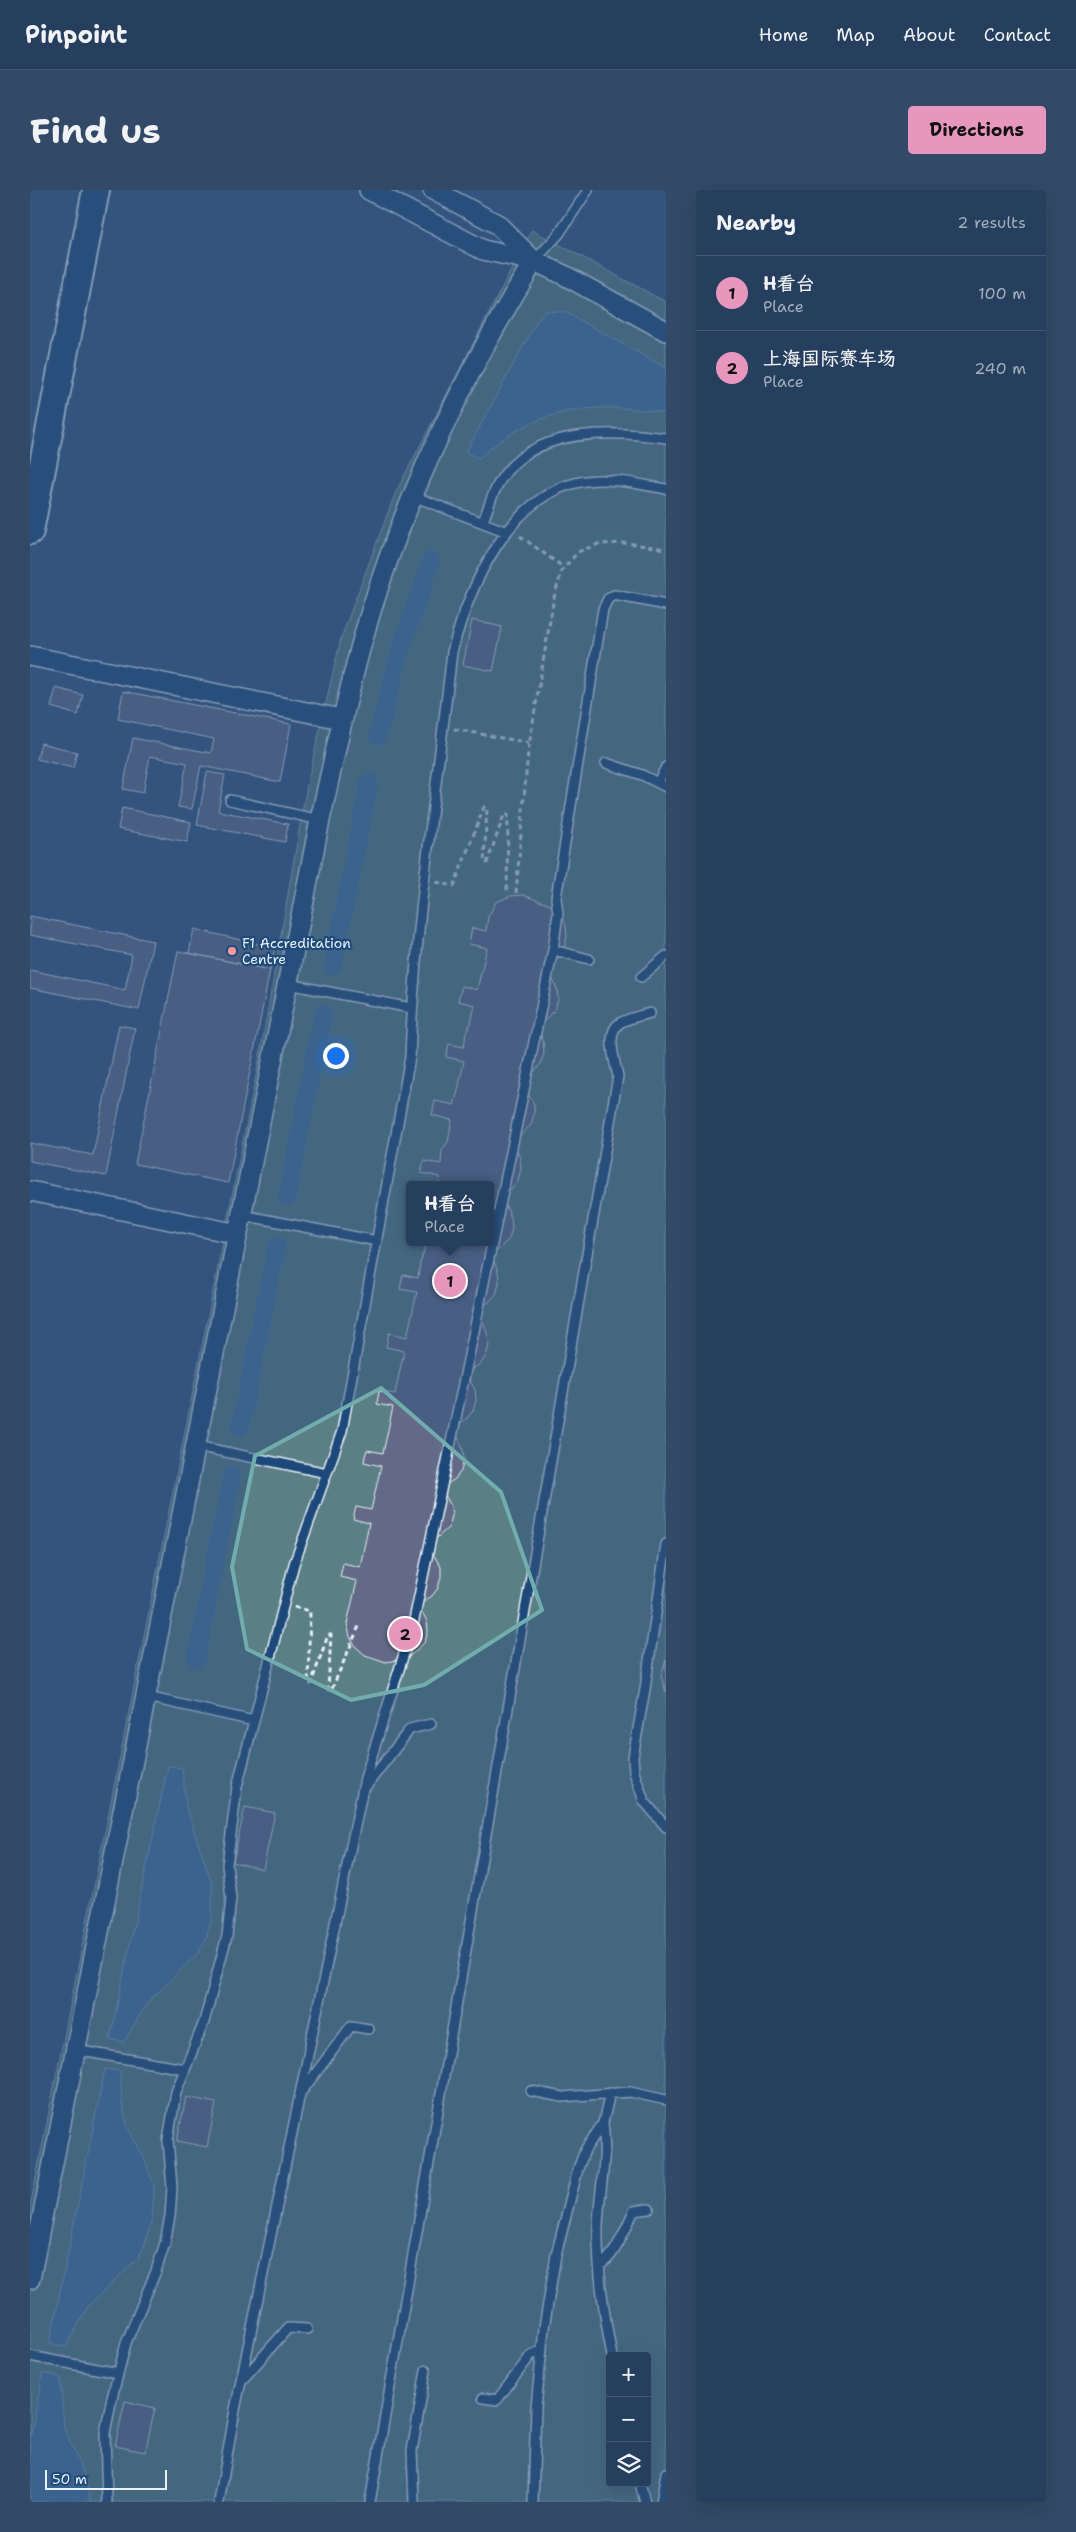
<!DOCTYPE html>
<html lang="en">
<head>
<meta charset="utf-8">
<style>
	body { margin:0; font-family:"Shantell Sans","LXGW WenKai TC",sans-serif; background:#324a67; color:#f1f3f6 }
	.controls { position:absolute; right:15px; bottom:15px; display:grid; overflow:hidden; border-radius:5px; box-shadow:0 5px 20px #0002 }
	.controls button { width:45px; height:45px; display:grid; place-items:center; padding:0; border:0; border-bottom:1px solid #425873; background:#263f5e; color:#f1f3f6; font:25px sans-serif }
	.scale { position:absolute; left:15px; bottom:12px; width:122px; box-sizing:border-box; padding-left:5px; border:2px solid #e8f1f8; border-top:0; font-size:14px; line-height:18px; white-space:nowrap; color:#e8f1f8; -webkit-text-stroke:4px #1f4a7a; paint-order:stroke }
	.you { position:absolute; left:305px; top:865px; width:18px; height:18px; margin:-12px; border:4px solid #fff; border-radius:50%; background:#1a73e8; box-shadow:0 0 0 8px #1a73e833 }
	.badge { display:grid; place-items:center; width:32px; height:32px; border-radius:50%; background:#e797bd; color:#111; font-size:16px; font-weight:700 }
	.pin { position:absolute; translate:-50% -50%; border:2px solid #fff; box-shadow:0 1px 5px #0006 }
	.popup { position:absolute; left:376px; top:991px; width:88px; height:65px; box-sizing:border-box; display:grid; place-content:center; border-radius:5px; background:#263f5e; filter:drop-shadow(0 1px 4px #0005); font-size:16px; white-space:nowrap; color:#a4afbc }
	.popup b { font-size:19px; color:#f1f3f6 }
	.popup::after { content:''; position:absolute; left:50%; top:100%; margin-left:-10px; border:10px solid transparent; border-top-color:#263f5e }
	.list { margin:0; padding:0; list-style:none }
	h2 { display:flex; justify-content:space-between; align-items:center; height:65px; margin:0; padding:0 20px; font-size:21px }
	h2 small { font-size:16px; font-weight:400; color:#a4afbc }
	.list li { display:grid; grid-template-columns:32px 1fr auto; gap:15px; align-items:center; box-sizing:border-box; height:75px; padding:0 20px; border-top:1px solid #425873 }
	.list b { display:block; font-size:19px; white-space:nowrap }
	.list p { margin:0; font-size:16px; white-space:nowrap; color:#a4afbc }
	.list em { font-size:16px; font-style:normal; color:#a4afbc }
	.icon { flex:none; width:28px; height:28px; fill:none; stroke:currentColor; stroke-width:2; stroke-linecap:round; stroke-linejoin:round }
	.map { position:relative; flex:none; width:636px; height:2312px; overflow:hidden; border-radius:5px }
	header { display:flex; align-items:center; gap:30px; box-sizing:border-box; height:70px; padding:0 25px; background:#263f5e; border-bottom:1px solid #425873 }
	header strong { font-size:24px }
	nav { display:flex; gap:28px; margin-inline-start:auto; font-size:18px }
	.intro { display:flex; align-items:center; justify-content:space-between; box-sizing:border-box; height:120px; padding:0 30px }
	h1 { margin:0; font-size:35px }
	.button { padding:12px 22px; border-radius:5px; background:#e797bd; color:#111; font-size:18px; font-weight:700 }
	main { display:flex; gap:30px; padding:0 30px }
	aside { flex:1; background:#263f5e; border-radius:5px; box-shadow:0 5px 20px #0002 }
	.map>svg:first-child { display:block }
	.green { fill:#5a7f84; stroke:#a1b8be; fill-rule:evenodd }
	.water { fill:#4575a2; stroke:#86a7c4 }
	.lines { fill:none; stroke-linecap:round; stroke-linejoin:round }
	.canal { stroke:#4575a2; stroke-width:18 }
	.building { fill:#636b87; stroke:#e8f1f8 }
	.lane-casing { stroke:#e8f1f8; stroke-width:12 }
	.street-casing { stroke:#e8f1f8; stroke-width:22 }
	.secondary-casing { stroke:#e8f1f8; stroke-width:30 }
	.path { stroke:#e8f1f8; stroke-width:3; stroke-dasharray:5 4; stroke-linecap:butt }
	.lane { stroke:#1f4a7a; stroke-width:9 }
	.street { stroke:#1f4a7a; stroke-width:19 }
	.secondary { stroke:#1f4a7a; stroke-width:26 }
	.marked { fill:none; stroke:#71adac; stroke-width:4; stroke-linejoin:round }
	.poi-dot { fill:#ff9aa2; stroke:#1f4a7a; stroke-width:2 }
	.labels { text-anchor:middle; stroke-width:4.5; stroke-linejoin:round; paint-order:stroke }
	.poi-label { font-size:14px; fill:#e8f1f8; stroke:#1f4a7a; text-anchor:start }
</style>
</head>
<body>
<header>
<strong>Pinpoint</strong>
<nav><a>Home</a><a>Map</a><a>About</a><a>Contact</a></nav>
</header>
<div class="intro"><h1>Find us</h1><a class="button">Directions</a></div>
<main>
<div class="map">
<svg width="636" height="2312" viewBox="0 0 636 2312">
	<rect width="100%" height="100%" fill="#33547e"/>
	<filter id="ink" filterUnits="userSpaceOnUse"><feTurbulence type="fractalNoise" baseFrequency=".02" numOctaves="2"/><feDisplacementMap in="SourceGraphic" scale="10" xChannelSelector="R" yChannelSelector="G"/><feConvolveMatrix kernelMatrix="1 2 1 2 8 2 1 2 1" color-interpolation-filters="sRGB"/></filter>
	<g filter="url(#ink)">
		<path class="green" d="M502,40L636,112V2312H0V2017L229,871L277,595L311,448L365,304ZM380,995H460V1052H380ZM580,2166H617V2293H580Z"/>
		<path class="water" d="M516,121L535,122L636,178V223C564,211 504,217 449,268L436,262L507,131Z
			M138,1576L152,1578L156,1617L182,1694V1728L175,1751L168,1763L117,1813L94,1852L80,1849Z
			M75,1879L90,1881L92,1915L97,1936L114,1968L124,1995L122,2029L114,2057L107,2069L58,2116L36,2157L20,2153Z
			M13,2183L30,2187L34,2239L56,2289L60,2312H0V2251Z"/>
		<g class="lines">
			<path class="canal" d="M348,545L371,458L401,371
				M303,776L339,593
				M257,1008L293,824
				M210,1238L247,1055
				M166,1469L202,1285"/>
		</g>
		<path class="building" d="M442,430L472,437L463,481L433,475Z
			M26,498L53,505L48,525L21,517Z
			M93,501L261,534L250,592L171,576L162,619L148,617L157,573L120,566L113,603L93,599L103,548L181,563L184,549L88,529Z
			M11,553L47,562L43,578L7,569Z
			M177,582L195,585L188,621L258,634L255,652L167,635Z
			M92,618L161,632L157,652L88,639Z
			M493,705L523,716L531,724L536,736L537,747L534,758L527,766L514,774V778L521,786L527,799L528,809L525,820L508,836L513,852L514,863L511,873L505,881L491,891L504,914V924L501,935L484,951L490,969L491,979L488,990L482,998L467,1008L476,1016L481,1029L482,1039L479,1049L462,1066L468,1082L469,1093L466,1104L459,1112L443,1121L453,1132L458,1145L459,1155L456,1166L450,1174L436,1183L445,1200L446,1210L443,1221L436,1229L421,1240L428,1247L433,1260L434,1270L431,1281L425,1289L411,1298L421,1316L422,1326L419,1337L398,1356L411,1377V1387L408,1398L402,1406L388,1415L397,1431L398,1441L395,1452L378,1468L356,1472L335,1465L326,1457L320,1447L317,1434L327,1391L310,1387L313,1373L330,1377L339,1333L323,1329L326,1317L341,1320L351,1276L334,1272L335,1266L337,1260L353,1263L363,1217L347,1214L349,1201L365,1204L374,1161L356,1157L359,1143L377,1147L387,1102L370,1099L373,1085L388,1088L390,1073L397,1052H460V995H409L410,987L391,983L394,971L411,974L412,960L418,952L422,930L402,925L405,911L424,915L428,901L434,871L416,867L419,854L434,857L436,843L441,833L445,815L428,811L432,796L447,800L457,758L439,754L442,738L456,741L458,727L466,712L481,706Z
			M0,726L123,751L109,820L0,798V780L95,800L102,765L0,745Z
			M164,739L245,758L240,780L159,763Z
			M148,761L240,780L198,993L105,974Z
			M89,835L105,838L76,986L0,971V953L63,965Z
			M636,1470V1502L631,1486Z
			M215,1617L245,1623L233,1679L203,1672Z
			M156,1907L186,1913L177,1957L147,1951Z
			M95,2211L125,2218L115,2262L85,2256Z"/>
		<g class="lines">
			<defs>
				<path id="lane" d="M504,71L529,44L558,0
					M383,306L477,342
					M453,332C459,315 465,295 477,281C513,237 586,241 636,248
					M576,573L612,585L636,597
					M628,592L636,577
					M200,610L290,630
					M523,760L559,769
					M611,787L636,766
					M258,794L381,818
					M212,1025L347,1051
					M166,1256L297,1283
					M636,1354L615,1499L603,1567L604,1582L614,1611L636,1637
					M117,1507L224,1531
					M334,1599L380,1539L401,1534
					M45,1860L155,1879
					M273,1900L321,1836L339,1839
					M501,1901L532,1907L600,1902L636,1910
					M573,1933C578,1968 569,2001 568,2036C567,2079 574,2123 582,2166
					M569,2075C585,2069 596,2036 604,2021L619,2019
					M0,2166L88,2183
					M213,2189L258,2138L277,2139
					M453,2208L467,2210L501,2165L511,2161
					M610,2293L615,2312
					M77,2312L75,2243L81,2212L96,2153L126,2081L135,2053L140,2026L142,1997L138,1950L146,1902L174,1832L197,1746L201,1708L197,1675L207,1597L264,1374L312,1241L380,867C385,732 407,596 422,462C439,397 480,301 556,291C582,287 611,295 636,299
					M189,2312L205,2220L335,1588L383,1435L523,760L528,723L526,708L573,419L578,409L584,405L636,415
					M340,2312L588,886C585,873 575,842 590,833C598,828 611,826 620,823
					M384,2312L382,2261L396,2180
					M503,2312L506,2217L514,2138L526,2065L548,1979L555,1960L573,1933L580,1903
					M631,2312L636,2283"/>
				<path id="street" d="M339,0L453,60L504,71
					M403,0L467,34L504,71
					M0,466L311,529
					M0,1001L208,1044
					M0,2089L290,630C306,560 320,490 341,421C379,298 437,180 504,71L534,85L636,141"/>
				<path id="secondary" d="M0,341L66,0"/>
			</defs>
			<use href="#lane" class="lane-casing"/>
			<use href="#street" class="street-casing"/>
			<use href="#secondary" class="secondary-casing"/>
			<path class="path" d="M490,346L533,377
				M424,539L499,553
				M406,692L424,696L454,617L457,618L454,671L457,673L474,625H478L477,701
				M486,703L498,561L524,407L532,380L548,362L568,354L597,353L636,359
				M264,1417L280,1421L278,1493L281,1494L298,1445H301L298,1500L301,1501L329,1436"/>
			<use href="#lane" class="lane"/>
			<use href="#street" class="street"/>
			<use href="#secondary" class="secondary"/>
		</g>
	</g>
	<path d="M0 0H636V2312H0ZM351,1198L471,1302L512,1420L394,1495L321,1510L217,1459L202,1377L225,1266Z" fill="#33547e" fill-opacity=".55" fill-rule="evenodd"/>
	<path class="marked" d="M351,1198L471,1302L512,1420L394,1495L321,1510L217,1459L202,1377L225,1266Z"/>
	<circle class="poi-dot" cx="202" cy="761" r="5"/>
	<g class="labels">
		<g class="poi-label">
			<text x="212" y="758">F1 Accreditation<tspan x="212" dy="16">Centre</tspan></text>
		</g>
	</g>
</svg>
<div class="controls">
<button>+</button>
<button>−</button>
<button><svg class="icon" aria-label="layers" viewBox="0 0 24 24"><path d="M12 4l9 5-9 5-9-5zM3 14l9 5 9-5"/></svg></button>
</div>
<div class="scale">50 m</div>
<div class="you"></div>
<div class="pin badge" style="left:420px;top:1091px">1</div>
<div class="popup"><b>H看台</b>Place</div>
<div class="pin badge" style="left:375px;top:1444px">2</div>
</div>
<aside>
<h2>Nearby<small>2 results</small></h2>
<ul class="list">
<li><span class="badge">1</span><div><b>H看台</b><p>Place</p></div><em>100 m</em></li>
<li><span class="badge">2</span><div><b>上海国际赛车场</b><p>Place</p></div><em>240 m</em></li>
</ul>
</aside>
</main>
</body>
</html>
